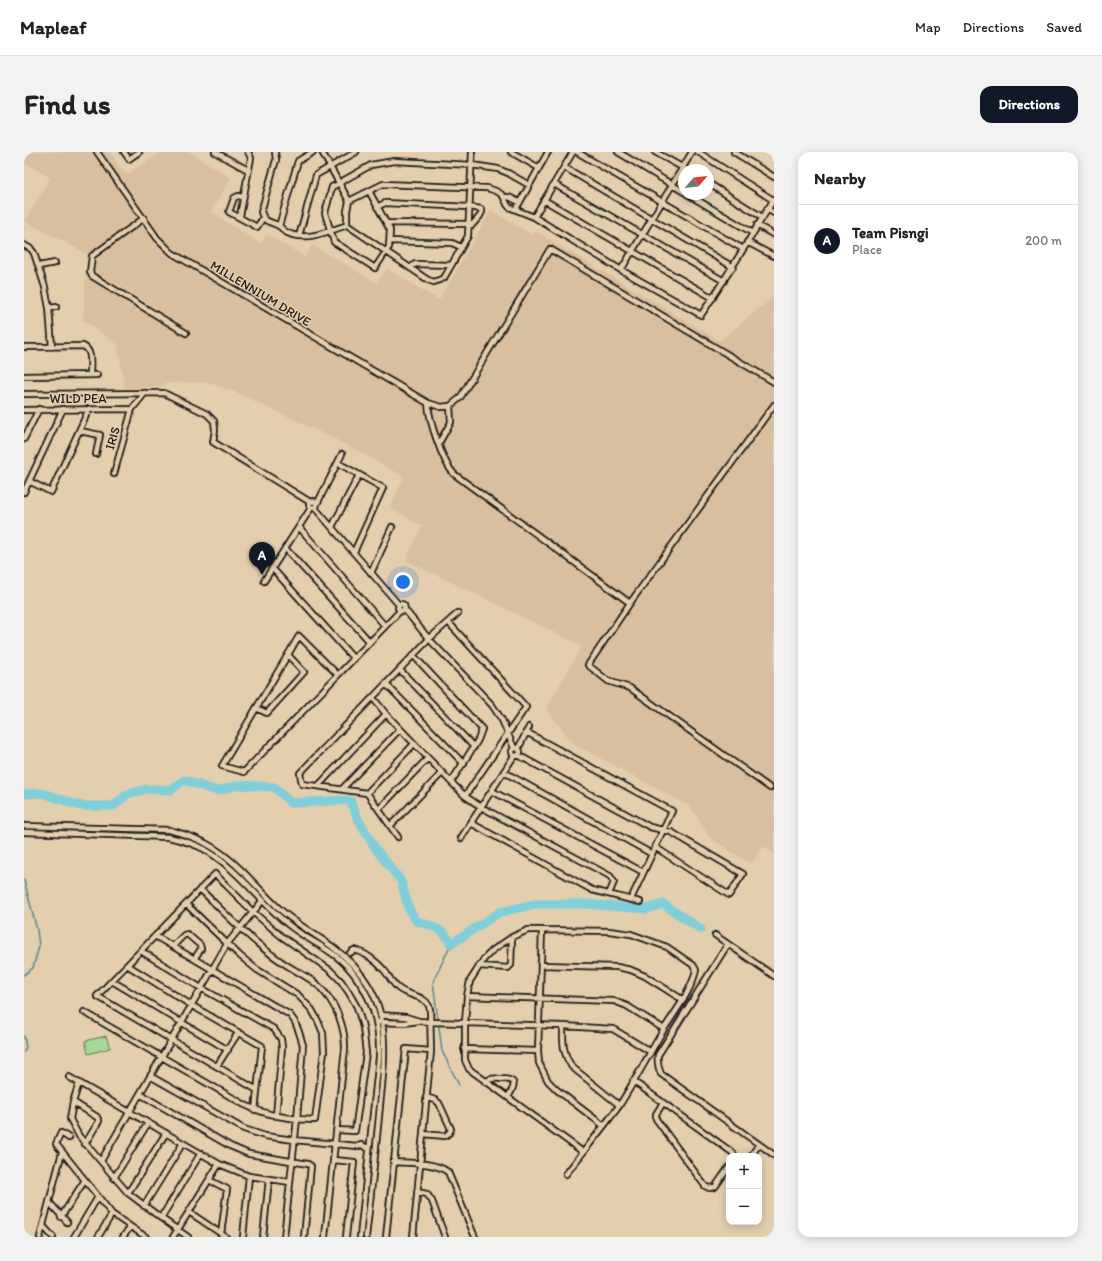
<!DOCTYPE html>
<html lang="en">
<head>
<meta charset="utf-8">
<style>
	body { margin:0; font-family:Itim,sans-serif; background:#f2f2f2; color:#202124 }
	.controls { position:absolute; right:12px; bottom:12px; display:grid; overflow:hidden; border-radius:8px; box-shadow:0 2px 10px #0003 }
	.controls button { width:36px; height:36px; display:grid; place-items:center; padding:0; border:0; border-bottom:1px solid #e0e0e0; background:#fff; color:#202124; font:20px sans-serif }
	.compass { position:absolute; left:654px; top:12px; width:36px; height:36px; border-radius:50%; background:#fff; box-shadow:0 2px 10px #0003; rotate:62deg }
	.you { position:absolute; left:379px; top:430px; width:14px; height:14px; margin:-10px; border:3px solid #fff; border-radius:50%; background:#1a73e8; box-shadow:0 0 0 6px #1a73e833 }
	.badge { display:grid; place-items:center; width:26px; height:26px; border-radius:50%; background:#111827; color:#fff; font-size:13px; font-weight:700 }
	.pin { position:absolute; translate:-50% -33px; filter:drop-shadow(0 1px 2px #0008) }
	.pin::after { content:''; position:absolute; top:21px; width:14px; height:12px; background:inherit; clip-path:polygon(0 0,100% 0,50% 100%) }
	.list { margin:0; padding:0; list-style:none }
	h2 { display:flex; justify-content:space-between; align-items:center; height:52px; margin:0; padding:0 16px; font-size:17px }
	h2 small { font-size:13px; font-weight:400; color:#757577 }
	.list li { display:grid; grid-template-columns:26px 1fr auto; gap:12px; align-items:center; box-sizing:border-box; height:72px; padding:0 16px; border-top:1px solid #e0e0e0 }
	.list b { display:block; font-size:15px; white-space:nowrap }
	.list p { margin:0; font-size:13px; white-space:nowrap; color:#757577 }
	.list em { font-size:13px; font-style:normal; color:#757577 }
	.map { position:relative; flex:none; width:750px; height:1085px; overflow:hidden; border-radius:12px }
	header { display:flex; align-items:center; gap:24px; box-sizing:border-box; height:56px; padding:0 20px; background:#fff; border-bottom:1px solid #e0e0e0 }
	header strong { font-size:19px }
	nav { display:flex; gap:22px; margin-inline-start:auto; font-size:14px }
	.intro { display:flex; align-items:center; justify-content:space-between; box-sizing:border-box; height:96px; padding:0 24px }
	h1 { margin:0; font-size:28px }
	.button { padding:10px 18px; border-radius:12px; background:#111827; color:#fff; font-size:14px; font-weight:700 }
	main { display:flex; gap:24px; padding:0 24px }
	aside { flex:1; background:#fff; border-radius:12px; box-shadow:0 2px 10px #0003 }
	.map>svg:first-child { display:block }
	.built { fill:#d8bf9f }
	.green { fill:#a9d797; stroke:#627a5a }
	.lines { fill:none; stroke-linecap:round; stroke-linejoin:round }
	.stream { stroke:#57878e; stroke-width:1.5 }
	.river { stroke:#7fcfda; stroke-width:9 }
	.street-casing { stroke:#1c1c1c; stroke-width:8 }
	.street { stroke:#e3cead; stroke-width:4.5 }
	.labels { text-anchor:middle; stroke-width:3; stroke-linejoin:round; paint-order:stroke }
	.street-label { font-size:13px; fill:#1c1c1c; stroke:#e3cead }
</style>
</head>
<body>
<header>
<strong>Mapleaf</strong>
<nav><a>Map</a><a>Directions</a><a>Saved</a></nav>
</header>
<div class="intro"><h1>Find us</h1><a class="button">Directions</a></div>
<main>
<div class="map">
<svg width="750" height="1085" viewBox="0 0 750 1085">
	<rect width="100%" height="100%" fill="#e3cead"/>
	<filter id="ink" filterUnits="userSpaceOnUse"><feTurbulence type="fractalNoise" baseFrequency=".025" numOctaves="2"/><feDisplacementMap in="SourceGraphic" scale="8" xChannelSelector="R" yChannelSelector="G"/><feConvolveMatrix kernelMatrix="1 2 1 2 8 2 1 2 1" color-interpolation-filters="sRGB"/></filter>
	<g filter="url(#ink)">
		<path class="built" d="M0,0H85L100,20L104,22L138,0H166L207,26L187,60L237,92L242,82L281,105L288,93L353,131L363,117L415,148L467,58L508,83L511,79L696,189L750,144V702L740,694L727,712L686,686L667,655L550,592L522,557L558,494L382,408L398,374L366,356L379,327L377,323L321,292L212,240L182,230L144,231L137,234L101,236L93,192L59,168L63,102L1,69L26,26L0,10Z"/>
		<path class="green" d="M82,884L86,896L64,902L61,889Z"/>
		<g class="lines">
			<path class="stream" d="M0,728L13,778L15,794L9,816L0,823
				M427,792L409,830L418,899L435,933
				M0,884L2,895L0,900"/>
			<path class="river" d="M0,642L18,641L57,654H89L104,642L123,637L147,638L160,628L193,639L215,633L250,635L267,651L326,648L333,665L351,696L377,729L385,757L392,769C408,774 420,776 427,792L476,760L511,752H561L623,757L639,752L677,777"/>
			<defs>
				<path id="street" d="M73,0L133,86L148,101L404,251L417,255L426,254
					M100,0L105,7L115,0
					M191,0L224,18
					M251,0L252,8L237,60C241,72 247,69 255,74C257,75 258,77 260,79C279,91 303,80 323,73
					M298,0L325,49L323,59V73L404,128L410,130L420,126L444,84L448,0
					M487,0L515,16
					M553,0L719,97
					M594,0L660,40
					M631,0L663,18
					M674,0L749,48
					M710,0L750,25
					M748,0L750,1
					M540,15L709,115
					M684,31L738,65
					M530,32L700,129
					M345,39L366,78L365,95L351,116L310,90L301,61L308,35L347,13L370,9L448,13L474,17L484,21L505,33
					M663,42L729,81
					M219,45L214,44L210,46L205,60L233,75L239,66
					M480,45H485L495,50
					M520,48L689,146
					M325,49L359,32L463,36C469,38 475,39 479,44C481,47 482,52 485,55L510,65L597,118L677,163C703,125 726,86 750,47
					M353,55L361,51L445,55L457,57L458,60L456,64L448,73L445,72L363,71
					M492,57L524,0
					M743,57L750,61
					M216,64L227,6L224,0
					M510,65L549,0
					M120,66L68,104L66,120L68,124L162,181
					M733,73L750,83
					M255,74L274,9L289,0
					M275,84L292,23L332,0
					M366,89L428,91L437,95
					M723,90L750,104
					M0,93L7,97L10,101L21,135L25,156L28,195
					M15,114L31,111
					M386,116L391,112L427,113
					M597,118L668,0
					M25,156L32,155
					M0,195L59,194C69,198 66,213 66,223
					M0,224L73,223
					M0,242L140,241L183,262L190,269L191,278L189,290L286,350L290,349L293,352L292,355L287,356L285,353L286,350
					M404,251C405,269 418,309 430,322L606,451
					M426,254L436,246L526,97L750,230
					M0,258L108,257
					M56,279L76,283L72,302
					M0,287L15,257
					M415,291L427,270L426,254
					M314,311L359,336L330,400
					M90,322L108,257L121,241
					M5,329L27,340L65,257
					M0,340L39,257
					M293,352L318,302
					M291,356L375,453L374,456L376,459L381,458L380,453L378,452L375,453
					M275,375L361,474
					M308,375L335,323
					M261,396L346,490
					M248,416L330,507
					M347,421L368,375
					M240,429L287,356
					M381,458L405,487L468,553L478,568L490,596
					M424,470L502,555L441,644
					M390,504L458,577L454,588L427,630
					M376,518L450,595
					M314,523L275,484L198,614L220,620L376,459
					M362,532L440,612
					M349,546L362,562L427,630L441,644L457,655L586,724L590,730L585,742
					M232,556L243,561L280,520L264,503
					M502,580L648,659L607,747
					M488 600a4 4 0 1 1 8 0a4 4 0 1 1-8 0Z
					M494,597L505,575
					M494,603L626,675L647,680L719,722L705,743L631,695
					M480,620L628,702
					M294,634L362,562
					M746,636L606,536L584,529L564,513L606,451L750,253
					M318,637L376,577
					M468,639L619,720
					M343,641L390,592
					M355,657L404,606
					M447,671L568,738L616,750
					M0,674L146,678C158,682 171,685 183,692C213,708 234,738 259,760C281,779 309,791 329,813C342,827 353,846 357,865C363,894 359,924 356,953C352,997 347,1041 342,1085
					M366,674L418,621
					M0,680L145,685C157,688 169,691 180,697C213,716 236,750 266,774C290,793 313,798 332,825C350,849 356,876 355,905L336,1085
					M374,685L343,641L278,632L276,621L405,487L434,461
					M437,686L490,604
					M176,737C201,761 226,788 255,808C271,820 290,826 302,842C314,857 321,877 321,896L301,1085
					M518,778L514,899L515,911L524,929L533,938L580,974
					M691,783L750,824
					M131,784L266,863L271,870L275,880L279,893L273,967L260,1085
					M704,792L634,903C633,910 634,915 637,922L750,1003
					M149,794L160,783L163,782L176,793L177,797L170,807
					M117,799L177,836L250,877L257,887L258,895L252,964
					M326,801L330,798C341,800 353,810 360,818C365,824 368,831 374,836C384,845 402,842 406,857L407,899L389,1085
					M103,813L167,853L238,894L231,958
					M517,813L593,815L607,818L621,824L659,848
					M455,814L484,816L487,813L488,785
					M88,829L204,898
					M443,844L590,849L603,854L640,877
					M60,860L221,953C244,964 266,967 291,968L300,900L299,881L294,869L288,858L274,843L232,817L215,803L162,752
					M356,863L382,865L395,869L407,870L539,874L589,877L627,900
					M355,870L381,871L394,869
					M539,874C539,890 538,900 548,915L595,953
					M440,897L514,899
					M193,914L214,881
					M126,924L220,977L241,984L270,988L333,994L338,993L343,996
					M45,925L195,1012L225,1024L266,1030
					M609,929L709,1001L710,1004
					M461,930C466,926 471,926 477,927C494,927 491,934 484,945
					M55,931L49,950L46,967L55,984L104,1041L137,1066L164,1085
					M233,938L73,844L191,722L229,760L257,784L306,818L317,829L325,841L333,855L339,875L342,901L331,979L313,978
					M116,942L206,994L225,1002L284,1012L287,1014L280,1085
					M49,950L73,965L75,969L61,992
					M639,951L632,962V967L681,1034L685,1036L691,1035L705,1015
					M399,982L421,984L425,981L427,977L415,951L411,948L402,945
					M45,986L37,981L32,992L88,1062L122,1085
					M727,1004L735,992
					M310,1008L330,1010L322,1085
					M77,1009L203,792L239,748
					M369,1010C385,1011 411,1010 424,1020L451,1085
					M542,1022C560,999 578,977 595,954C611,929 625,902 640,877C651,860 668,838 672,818L669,813L643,795L607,782L585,779L518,778H504L488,785L469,798L460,807L446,829L443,844L441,871V908L445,917L559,1000
					M90,1026L124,971
					M185,1028L203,1037L197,1082
					M393,1040L403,1042L408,1049L421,1085
					M104,1041L142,981
					M25,1050L43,1070
					M120,1054L159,991
					M165,1060L202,1085
					M37,1065L61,1028
					M137,1066L177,1001
					M19,1074L29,1085
					M16,1085L38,1000
					M50,1085L74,1045
					M74,1085L88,1062
					M99,1085L106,1075
					M149,1085L195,1012
					M219,1085L225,1024
					M239,1085L245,1027
					M362,1085L382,897L407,899"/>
			</defs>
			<use href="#street" class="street-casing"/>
			<use href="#street" class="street"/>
		</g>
	</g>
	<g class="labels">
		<g class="street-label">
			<text transform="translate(237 141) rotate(31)" y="5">MILLENNIUM DRIVE</text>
			<text x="54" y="251">WILD PEA</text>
			<text transform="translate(88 286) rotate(-74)" y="5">IRIS</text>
		</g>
	</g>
</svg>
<div class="controls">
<button>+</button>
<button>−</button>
</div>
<svg class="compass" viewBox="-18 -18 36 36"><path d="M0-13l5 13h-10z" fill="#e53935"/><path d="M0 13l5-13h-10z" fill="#757577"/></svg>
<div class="you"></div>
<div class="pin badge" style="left:238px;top:423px">A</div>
</div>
<aside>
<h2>Nearby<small></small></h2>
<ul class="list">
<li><span class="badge">A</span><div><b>Team Pisngi</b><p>Place</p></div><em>200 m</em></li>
</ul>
</aside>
</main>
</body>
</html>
